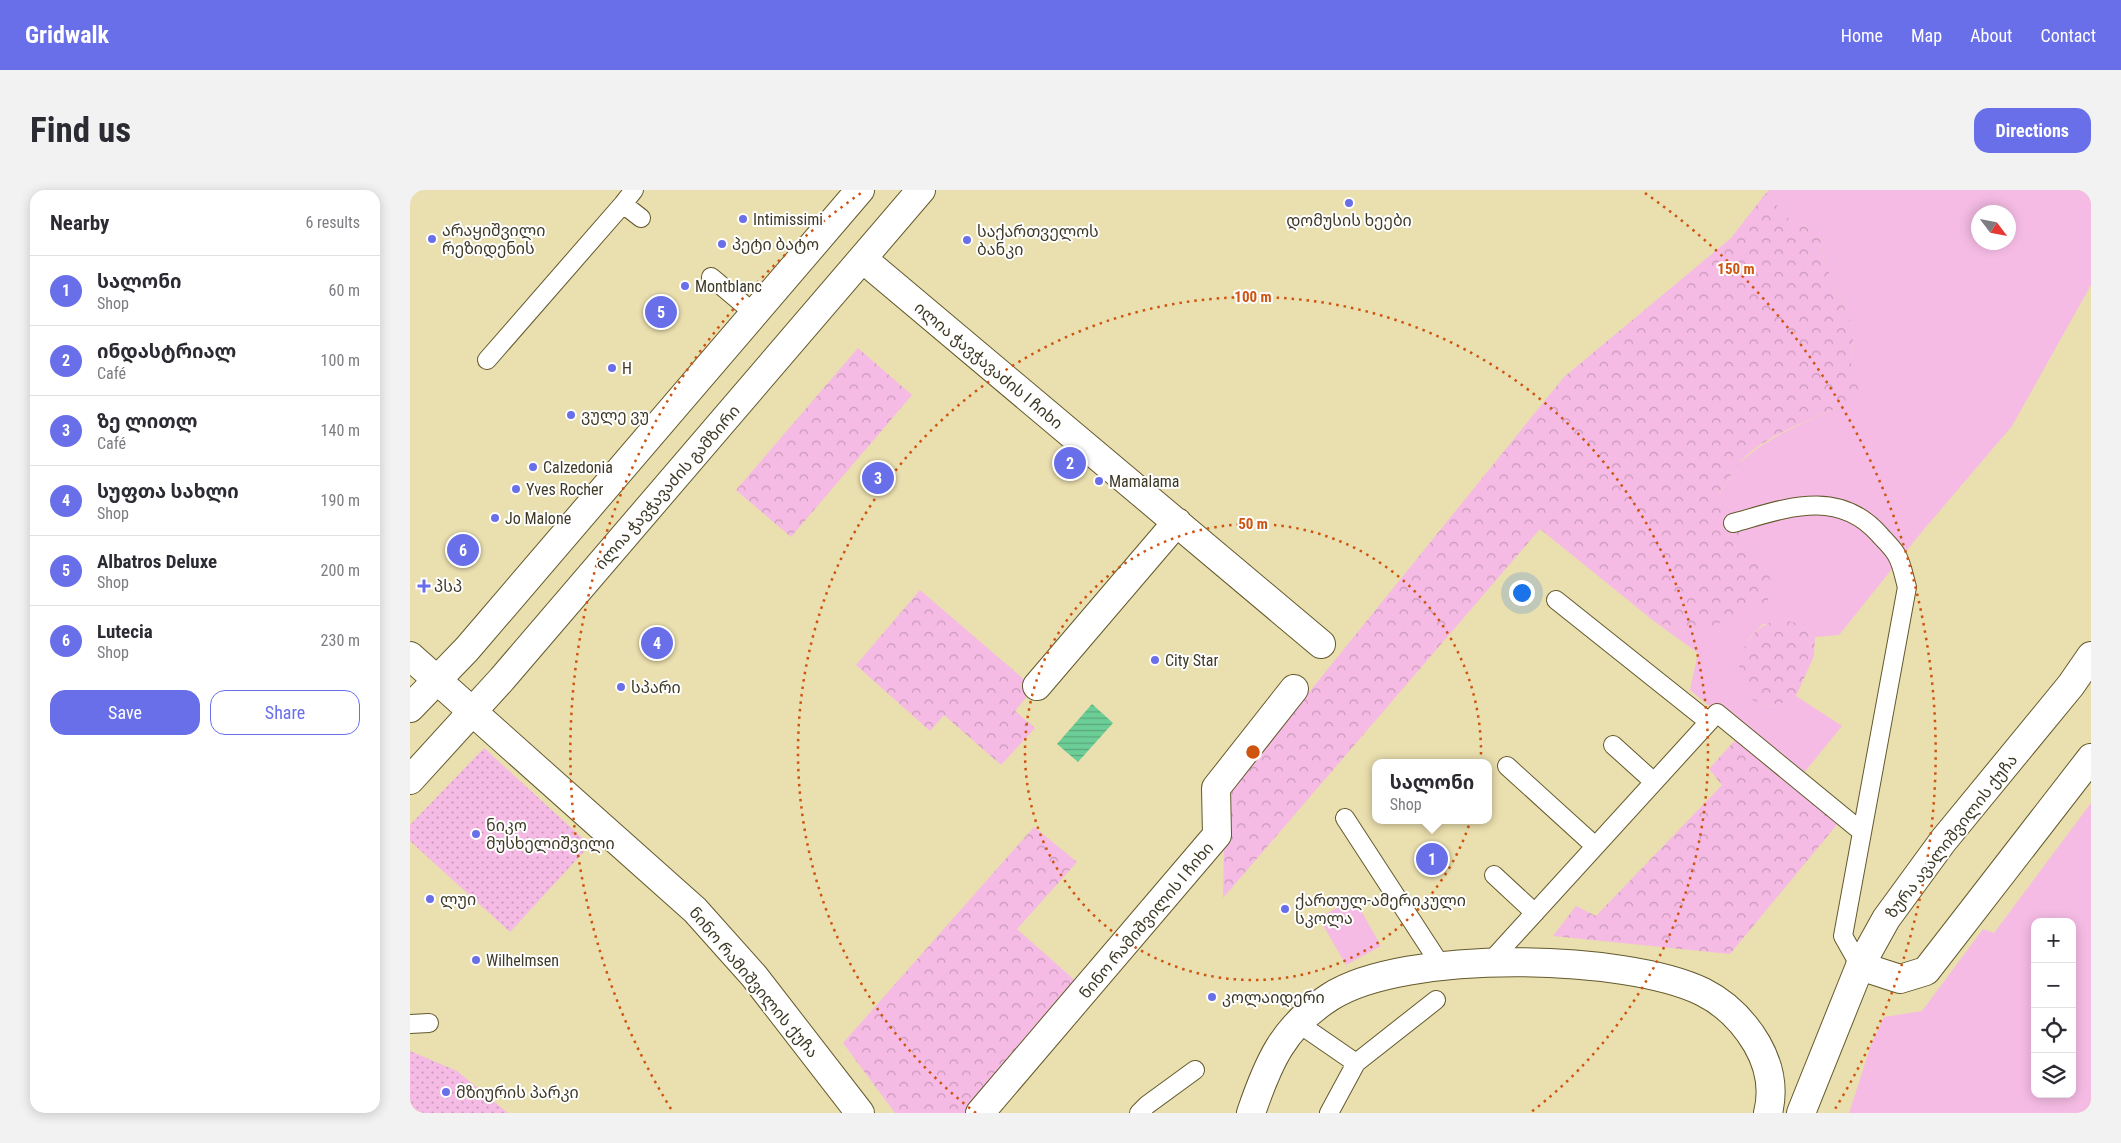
<!DOCTYPE html>
<html lang="en">
<head>
<meta charset="utf-8">
<style>
	body { margin:0; font-family:"Roboto Condensed","Noto Sans Georgian",sans-serif; background:#f2f2f3; color:#2b2b33 }
	.controls { position:absolute; right:15px; bottom:15px; display:grid; overflow:hidden; border-radius:10px; box-shadow:0 2px 12px #0003 }
	.controls button { width:45px; height:45px; display:grid; place-items:center; padding:0; border:0; border-bottom:1px solid #e1e1e2; background:#fff; color:#2b2b33; font:25px sans-serif }
	.compass { position:absolute; left:1561px; top:15px; width:45px; height:45px; border-radius:50%; background:#fff; box-shadow:0 2px 12px #0003; rotate:122deg }
	.you { position:absolute; left:1111px; top:402px; width:18px; height:18px; margin:-12px; border:4px solid #fff; border-radius:50%; background:#1a73e8; box-shadow:0 0 0 8px #1a73e833 }
	.badge { display:grid; place-items:center; width:32px; height:32px; border-radius:50%; background:#696fe8; color:#fff; font-size:16px; font-weight:700 }
	.pin { position:absolute; translate:-50% -50%; border:2px solid #fff; box-shadow:0 1px 5px #0006 }
	.popup { position:absolute; left:962px; top:569px; width:120px; height:65px; box-sizing:border-box; display:grid; place-content:center; border-radius:10px; background:#fff; filter:drop-shadow(0 1px 4px #0005); font-size:16px; white-space:nowrap; color:#7c7c81 }
	.popup b { font-size:19px; color:#2b2b33 }
	.popup::after { content:''; position:absolute; left:50%; top:100%; margin-left:-10px; border:10px solid transparent; border-top-color:#fff }
	.list { margin:0; padding:0; list-style:none }
	h2 { display:flex; justify-content:space-between; align-items:center; height:65px; margin:0; padding:0 20px; font-size:21px }
	h2 small { font-size:16px; font-weight:400; color:#7c7c81 }
	.list li { display:grid; grid-template-columns:32px 1fr auto; gap:15px; align-items:center; box-sizing:border-box; height:70px; padding:0 20px; border-top:1px solid #e1e1e2 }
	.list b { display:block; font-size:19px; white-space:nowrap }
	.list p { margin:0; font-size:16px; white-space:nowrap; color:#7c7c81 }
	.list em { font-size:16px; font-style:normal; color:#7c7c81 }
	.actions { display:flex; gap:10px; padding:15px 20px }
	.actions a { flex:1; padding:11px 0; border:1px solid #696fe8; border-radius:15px; text-align:center; font-size:18px; color:#696fe8 }
	.actions .main { background:#696fe8; color:#fff }
	.icon { flex:none; width:28px; height:28px; fill:none; stroke:currentColor; stroke-width:2; stroke-linecap:round; stroke-linejoin:round }
	.map { position:relative; flex:none; width:1681px; height:923px; overflow:hidden; border-radius:15px }
	header { display:flex; align-items:center; gap:30px; box-sizing:border-box; height:70px; padding:0 25px; background:#696fe8; color:#fff }
	header strong { font-size:24px }
	nav { display:flex; gap:28px; margin-inline-start:auto; font-size:18px }
	.intro { display:flex; align-items:center; justify-content:space-between; box-sizing:border-box; height:120px; padding:0 30px }
	h1 { margin:0; font-size:35px }
	.button { padding:12px 22px; border-radius:15px; background:#696fe8; color:#fff; font-size:18px; font-weight:700 }
	main { display:flex; gap:30px; padding:0 30px }
	aside { flex:1; background:#fff; border-radius:15px; box-shadow:0 2px 12px #0003 }
	.map>svg:first-child { display:block }
	.grass { fill:#f5bbe4; fill-rule:evenodd }
	.forest { fill:url(#forest-crowns) }
	.park { fill:url(#park-dots) }
	.water { fill:url(#water-rules) }
	.lines { fill:none; stroke-linecap:round; stroke-linejoin:round }
	.service-casing { stroke:#63592c; stroke-width:20 }
	.minor-casing { stroke:#63592c; stroke-width:30 }
	.tertiary-casing { stroke:#63592c; stroke-width:30 }
	.secondary-casing { stroke:#63592c; stroke-width:30 }
	.service { stroke:#fff; stroke-width:18 }
	.minor { stroke:#fff; stroke-width:28 }
	.tertiary { stroke:#fff; stroke-width:28 }
	.secondary { stroke:#fff; stroke-width:28 }
	.ring { fill:none; stroke:#ce5410; stroke-width:2.5; stroke-dasharray:2.5 5 }
	.poi-dot { fill:#696fe8; stroke:#fff; stroke-width:2 }
	.labels { text-anchor:middle; stroke-width:4; stroke-linejoin:round; paint-order:stroke }
	.poi-label { font-size:16px; fill:#3e3925; stroke:#fff; text-anchor:start }
	.street-label { font-size:16px; fill:#3e3925; stroke:#fff }
	.centre { fill:#ce5410; stroke:#fff; stroke-width:2.5 }
	.ring-label { font-size:15px; text-anchor:middle; font-weight:bold; fill:#ce5410; stroke:#fff; stroke-width:4; stroke-linejoin:round; paint-order:stroke }
</style>
</head>
<body>
<header>
<strong>Gridwalk</strong>
<nav><a>Home</a><a>Map</a><a>About</a><a>Contact</a></nav>
</header>
<div class="intro"><h1>Find us</h1><a class="button">Directions</a></div>
<main>
<aside>
<h2>Nearby<small>6 results</small></h2>
<ul class="list">
<li><span class="badge">1</span><div><b>სალონი</b><p>Shop</p></div><em>60 m</em></li>
<li><span class="badge">2</span><div><b>ინდასტრიალ</b><p>Café</p></div><em>100 m</em></li>
<li><span class="badge">3</span><div><b>ზე ლითლ</b><p>Café</p></div><em>140 m</em></li>
<li><span class="badge">4</span><div><b>სუფთა სახლი</b><p>Shop</p></div><em>190 m</em></li>
<li><span class="badge">5</span><div><b>Albatros Deluxe</b><p>Shop</p></div><em>200 m</em></li>
<li><span class="badge">6</span><div><b>Lutecia</b><p>Shop</p></div><em>230 m</em></li>
</ul>
<div class="actions"><a class="main">Save</a><a>Share</a></div>
</aside>
<div class="map">
<svg width="1681" height="923" viewBox="0 0 1681 923">
	<defs>
		<pattern id="forest-crowns" width="20" height="18" patternUnits="userSpaceOnUse" patternTransform="scale(1.25)"><rect width="20" height="18" fill="#f5bbe4"/><path d="M2 6a3 3 0 1 1 6 0M12 15a3 3 0 1 1 6 0" fill="none" stroke="#c899b9"/></pattern>
		<pattern id="park-dots" width="8" height="8" patternUnits="userSpaceOnUse" patternTransform="scale(1.25)"><rect width="8" height="8" fill="#f5bbe4"/><path d="M2 2h.1M6 6h.1" fill="none" stroke="#c899b9" stroke-width="1.8" stroke-linecap="round"/></pattern>
		<pattern id="water-rules" width="6" height="5" patternUnits="userSpaceOnUse" patternTransform="scale(1.25)"><rect width="6" height="5" fill="#6cce97"/><path d="M0 2.5h6" fill="none" stroke="#5aa87b"/></pattern>
	</defs>
	<rect width="100%" height="100%" fill="#eadfae"/>
	<path class="grass" d="M1359,0H1681V95L1602,236L1510,344L1429,445L1405,447L1387,433L1353,434L1340,447L1327,471L1343,510L1364,517L1386,506L1432,536L1388,590L1280,500L1288,463L1245,432L1276,442L1360,386L1323,333L1309,305C1316,294 1322,281 1330,273C1365,239 1408,230 1450,207L1441,175L1444,139L1415,74L1409,41L1381,31L1356,3ZM1568,22H1598V52H1568Z
		M1681,613V923H1439L1461,855L1474,827L1512,821L1573,739L1584,743ZM1625,732H1662V904H1625Z
		M944,708L971,756L936,775L909,728Z"/>
	<path class="forest" d="M1356,3L1381,31L1409,41L1415,74L1444,139L1441,175L1451,207C1414,227 1352,243 1328,275C1321,284 1315,295 1309,304L1323,333L1360,386L1358,412L1294,440L1276,442L1245,432L1130,339L813,708L815,606L1154,187L1321,48Z
		M448,158L502,205L381,347L326,300Z
		M510,400L624,498L605,521L625,538L591,575L534,525L520,541L446,475Z
		M1368,429L1387,433L1405,447L1404,466L1386,506L1364,517L1342,510L1327,471C1338,449 1344,438 1368,429Z
		M1328,547L1430,631L1320,764L1143,746L1166,716L1186,726L1312,595L1299,579Z
		M624,637L667,672L607,739L669,794L556,923H485L433,853Z"/>
	<path class="park" d="M74,558L180,655L100,742L0,651V635Z
		M0,861L47,881L98,923H0Z"/>
	<path class="water" d="M682,514L703,533L668,572L647,554Z"/>
	<g class="lines">
		<defs>
			<path id="service" d="M213,14L224,0
				M301,87L345,124
				M77,170L213,14L231,28
				M1323,333C1374,319 1427,297 1469,344C1474,350 1482,357 1486,364C1492,373 1494,387 1497,397L1433,746L1450,776
				M1146,410L1299,532
				M1203,555L1244,592
				M1097,576L1185,656
				M935,628L1030,774
				M1084,685L1125,723
				M1079,773L1307,523L1452,642
				M888,833L946,873
				M0,834L19,833
				M729,923L737,915L785,880
				M919,923L946,873L1026,810"/>
			<path id="minor" d="M453,69L911,454
				M627,496L767,332
				M1450,776L1490,789L1516,781L1681,568
				M570,923L807,645L806,598L884,499"/>
			<path id="tertiary" d="M0,466L285,720L344,786L450,923
				M841,923C858,873 873,837 920,807C994,759 1216,764 1293,802C1317,814 1334,832 1347,854C1359,875 1364,899 1358,923"/>
			<path id="secondary" d="M0,518L57,459L450,0
				M0,590L92,489L511,0
				M1391,923L1450,776L1476,729L1533,651L1661,495L1681,466"/>
		</defs>
		<use href="#service" class="service-casing"/>
		<use href="#minor" class="minor-casing"/>
		<use href="#tertiary" class="tertiary-casing"/>
		<use href="#secondary" class="secondary-casing"/>
		<use href="#service" class="service"/>
		<use href="#minor" class="minor"/>
		<use href="#tertiary" class="tertiary"/>
		<use href="#secondary" class="secondary"/>
	</g>
	<g class="ring">
		<circle cx="843" cy="562" r="228"/>
		<path d="M566 923A455 455 0 1 1 1120 923"/>
		<path d="M261 919A683 683 0 0 1 451 3M1235 3A683 683 0 0 1 1425 919"/>
	</g>
	<g class="poi-dot">
		<circle cx="939" cy="13" r="5"/>
		<circle cx="333" cy="29" r="5"/>
		<circle cx="22" cy="49" r="5"/>
		<circle cx="557" cy="50" r="5"/>
		<circle cx="312" cy="54" r="5"/>
		<circle cx="275" cy="96" r="5"/>
		<circle cx="202" cy="178" r="5"/>
		<circle cx="161" cy="225" r="5"/>
		<circle cx="123" cy="277" r="5"/>
		<circle cx="689" cy="291" r="5"/>
		<circle cx="106" cy="299" r="5"/>
		<circle cx="85" cy="328" r="5"/>
		<path d="M11.5 388.5h5v5h5v5h-5v5h-5v-5h-5v-5h5z"/>
		<circle cx="745" cy="470" r="5"/>
		<circle cx="211" cy="497" r="5"/>
		<circle cx="66" cy="644" r="5"/>
		<circle cx="20" cy="709" r="5"/>
		<circle cx="875" cy="719" r="5"/>
		<circle cx="66" cy="770" r="5"/>
		<circle cx="802" cy="807" r="5"/>
		<circle cx="36" cy="902" r="5"/>
	</g>
	<g class="labels">
		<g class="poi-label">
			<text x="343" y="35">Intimissimi</text>
			<text x="939" y="36" text-anchor="middle">დომუსის ხეები</text>
			<text x="32" y="46">არაყიშვილი<tspan x="32" dy="18">რეზიდენის</tspan></text>
			<text x="567" y="47">საქართველოს<tspan x="567" dy="18">ბანკი</tspan></text>
			<text x="322" y="60">პეტი ბატო</text>
			<text x="285" y="102">Montblanc</text>
			<text x="212" y="184">H</text>
			<text x="171" y="231">ვულე ვუ</text>
			<text x="133" y="283">Calzedonia</text>
			<text x="699" y="297">Mamalama</text>
			<text x="116" y="305">Yves Rocher</text>
			<text x="95" y="334">Jo Malone</text>
			<text x="24" y="402">პსპ</text>
			<text x="755" y="476">City Star</text>
			<text x="221" y="503">სპარი</text>
			<text x="76" y="641">ნიკო<tspan x="76" dy="18">მუსხელიშვილი</tspan></text>
			<text x="30" y="715">ლუი</text>
			<text x="885" y="716">ქართულ-ამერიკული<tspan x="885" dy="18">სკოლა</tspan></text>
			<text x="76" y="776">Wilhelmsen</text>
			<text x="812" y="813">კოლაიდერი</text>
			<text x="46" y="908">მზიურის პარკი</text>
		</g>
		<g class="street-label">
			<text transform="translate(579 175) rotate(40)" y="6">ილია ჭავჭავაძის I ჩიხი</text>
			<text transform="translate(257 297) rotate(-49)" y="6">ილია ჭავჭავაძის გამზირი</text>
			<text transform="translate(1541 646) rotate(-52)" y="6">ზურა ავალიშვილის ქუჩა</text>
			<text transform="translate(736 730) rotate(-50)" y="6">ნინო რამიშვილის I ჩიხი</text>
			<text transform="translate(344 792) rotate(50)" y="6">ნინო რამიშვილის ქუჩა</text>
		</g>
	</g>
	<circle cx="843" cy="562" r="8" class="centre"/>
	<g class="ring-label">
		<text x="1326" y="84">150 m</text>
		<text x="843" y="112">100 m</text>
		<text x="843" y="339">50 m</text>
	</g>
</svg>
<div class="controls">
<button>+</button>
<button>−</button>
<button><svg class="icon" aria-label="locate" viewBox="0 0 24 24"><circle cx="12" cy="12" r="6"/><path d="M12 2v4M12 18v4M2 12h4M18 12h4"/></svg></button>
<button><svg class="icon" aria-label="layers" viewBox="0 0 24 24"><path d="M12 4l9 5-9 5-9-5zM3 14l9 5 9-5"/></svg></button>
</div>
<svg class="compass" viewBox="-18 -18 36 36"><path d="M0-13l5 13h-10z" fill="#e53935"/><path d="M0 13l5-13h-10z" fill="#7c7c81"/></svg>
<div class="you"></div>
<div class="pin badge" style="left:1022px;top:669px">1</div>
<div class="popup"><b>სალონი</b>Shop</div>
<div class="pin badge" style="left:660px;top:273px">2</div>
<div class="pin badge" style="left:468px;top:288px">3</div>
<div class="pin badge" style="left:247px;top:453px">4</div>
<div class="pin badge" style="left:251px;top:122px">5</div>
<div class="pin badge" style="left:53px;top:360px">6</div>
</div>
</main>
</body>
</html>
